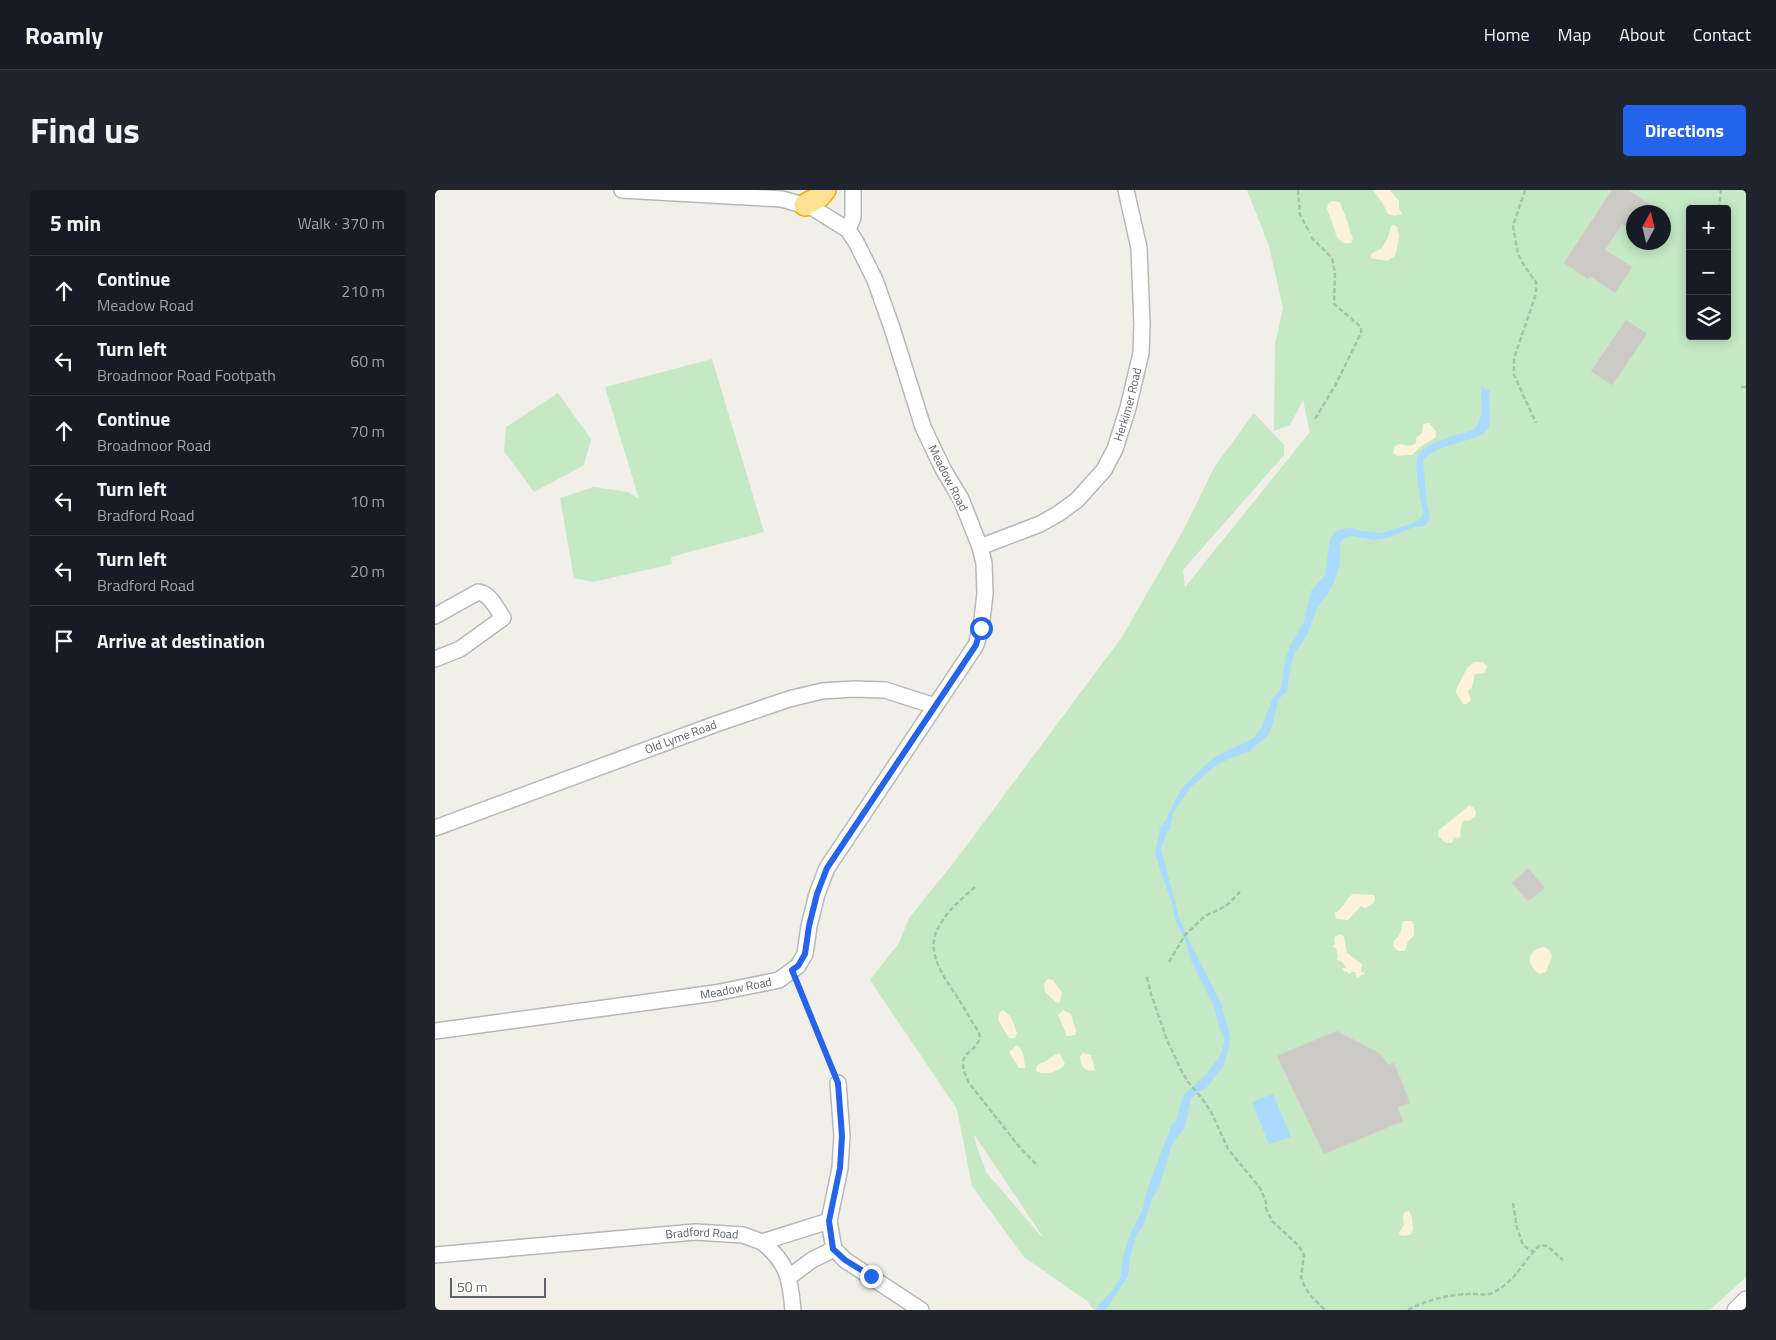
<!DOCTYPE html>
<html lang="en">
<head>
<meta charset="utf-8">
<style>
	body { margin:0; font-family:"Titillium Web",sans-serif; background:#20242c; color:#f1f3f6 }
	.controls { position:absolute; right:15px; top:15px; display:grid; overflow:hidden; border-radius:5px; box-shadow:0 2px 12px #0003 }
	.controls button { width:45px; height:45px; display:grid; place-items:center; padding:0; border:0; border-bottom:1px solid #363941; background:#171b24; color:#f1f3f6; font:25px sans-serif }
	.compass { position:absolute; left:1191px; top:15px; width:45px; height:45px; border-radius:50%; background:#171b24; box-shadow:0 2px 12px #0003; rotate:8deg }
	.scale { position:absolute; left:15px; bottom:12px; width:96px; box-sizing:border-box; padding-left:5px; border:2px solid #5f6368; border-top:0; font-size:14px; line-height:18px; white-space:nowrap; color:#5f6368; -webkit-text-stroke:4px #fff; paint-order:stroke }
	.stop { position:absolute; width:15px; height:15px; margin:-11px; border:4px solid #2563eb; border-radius:50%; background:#fff }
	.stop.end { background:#2563eb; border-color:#fff; box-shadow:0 1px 5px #0008 }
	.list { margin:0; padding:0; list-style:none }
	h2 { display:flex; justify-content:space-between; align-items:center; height:65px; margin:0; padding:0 20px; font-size:21px }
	h2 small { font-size:16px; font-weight:400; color:#9ea1a6 }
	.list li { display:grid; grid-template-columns:32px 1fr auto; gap:15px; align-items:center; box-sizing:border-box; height:70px; padding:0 20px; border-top:1px solid #363941 }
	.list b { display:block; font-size:19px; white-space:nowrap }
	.list p { margin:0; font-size:16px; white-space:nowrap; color:#9ea1a6 }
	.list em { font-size:16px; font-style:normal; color:#9ea1a6 }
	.icon { flex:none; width:28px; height:28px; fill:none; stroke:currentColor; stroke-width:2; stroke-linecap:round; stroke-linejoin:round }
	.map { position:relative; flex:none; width:1311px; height:1120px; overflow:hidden; border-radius:5px }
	header { display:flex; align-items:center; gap:30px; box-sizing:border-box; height:70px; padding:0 25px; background:#171b24; border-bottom:1px solid #363941 }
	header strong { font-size:24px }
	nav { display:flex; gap:28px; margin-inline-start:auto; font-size:18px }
	.intro { display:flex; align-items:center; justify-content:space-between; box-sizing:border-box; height:120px; padding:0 30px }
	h1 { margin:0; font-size:35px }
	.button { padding:12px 22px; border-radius:5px; background:#2563eb; color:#fff; font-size:18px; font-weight:700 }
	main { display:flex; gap:30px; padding:0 30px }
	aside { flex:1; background:#171b24; border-radius:5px; box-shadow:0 2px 12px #0003 }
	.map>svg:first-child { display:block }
	.green { fill:#c5e8c5; fill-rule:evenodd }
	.sand { fill:#fbf3d9 }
	.water { fill:#aadaff }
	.building { fill:#cccac5; stroke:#d6d1c6 }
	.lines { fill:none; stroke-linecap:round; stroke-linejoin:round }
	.minor-casing { stroke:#b5b8bc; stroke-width:18 }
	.highway-casing { stroke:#f9ab00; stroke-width:24 }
	.path { stroke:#9cc7a9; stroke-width:2.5; stroke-dasharray:5 2.5; stroke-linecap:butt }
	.minor { stroke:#fff; stroke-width:15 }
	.highway { stroke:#fde293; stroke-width:21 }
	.route { stroke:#2563eb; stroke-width:6 }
	.labels { text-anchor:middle; stroke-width:4.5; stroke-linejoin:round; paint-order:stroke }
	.street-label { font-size:12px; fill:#5f6368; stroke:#fff }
</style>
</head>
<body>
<header>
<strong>Roamly</strong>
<nav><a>Home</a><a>Map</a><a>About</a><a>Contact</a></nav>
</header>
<div class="intro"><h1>Find us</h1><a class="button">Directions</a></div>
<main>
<aside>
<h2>5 min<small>Walk · 370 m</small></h2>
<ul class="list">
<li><svg class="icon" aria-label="ahead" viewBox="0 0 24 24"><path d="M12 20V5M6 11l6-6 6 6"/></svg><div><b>Continue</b><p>Meadow Road</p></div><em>210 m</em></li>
<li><svg class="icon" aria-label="left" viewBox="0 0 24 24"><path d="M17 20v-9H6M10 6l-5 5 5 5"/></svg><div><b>Turn left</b><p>Broadmoor Road Footpath</p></div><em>60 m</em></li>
<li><svg class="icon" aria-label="ahead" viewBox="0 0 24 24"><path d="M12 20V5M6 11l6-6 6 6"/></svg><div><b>Continue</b><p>Broadmoor Road</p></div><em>70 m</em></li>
<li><svg class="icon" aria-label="left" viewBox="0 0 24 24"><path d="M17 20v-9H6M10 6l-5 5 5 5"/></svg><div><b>Turn left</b><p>Bradford Road</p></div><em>10 m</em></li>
<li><svg class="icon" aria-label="left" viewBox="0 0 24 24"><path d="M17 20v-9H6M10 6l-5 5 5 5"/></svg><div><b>Turn left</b><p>Bradford Road</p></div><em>20 m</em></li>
<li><svg class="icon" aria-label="arrive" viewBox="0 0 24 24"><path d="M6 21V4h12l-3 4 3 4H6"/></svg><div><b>Arrive at destination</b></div></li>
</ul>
</aside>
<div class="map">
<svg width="1311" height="1120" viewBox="0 0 1311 1120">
	<rect width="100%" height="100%" fill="#f1efe8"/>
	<path class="green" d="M812,0H1311V1087L1275,1120H659L652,1111L589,1067L537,996L522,919L435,790L464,753L474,728L520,671L687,447L749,339L780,276L819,223L849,255V265L748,380L750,397L875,242L868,210L855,235L839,241L840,154L848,118L834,56ZM1255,19H1292V146H1255ZM1198,22H1228V52H1198ZM539,946H540L608,1047L605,1045L551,982L541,954Z
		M277,169L329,342L236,367L237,374L158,392L139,388L125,308L159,297L193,302L204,309L170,197Z
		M123,203L156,249L149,275L99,302L69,261L71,237Z"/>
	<path class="sand" d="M938,0H955L964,11V19L967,24L960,26L953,24L948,14Z
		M897,11L904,12C909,18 914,39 918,48L916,53H908L902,47L892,19L893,14Z
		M959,35L962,37L964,46L962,58L960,66L952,71L936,68V64L947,58L953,47L956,36Z
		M994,233L1001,241V246L1000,248L985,257L977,265L962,266L958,263L960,256L964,254C970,255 974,258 981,253V248L987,243L988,234Z
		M1039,472H1048L1052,476L1050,483L1040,484L1037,497L1033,501L1036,510L1032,514H1028L1021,503V500L1032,478Z
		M1035,615C1040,618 1042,621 1040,627L1034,631L1029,630L1026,637L1025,647L1023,648L1020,647L1019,648L1017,653H1011L1003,646L1004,640Z
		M918,704L939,705L940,708L939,713L930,718L926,716L913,730L901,729L900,723C909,718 911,708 918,704Z
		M970,731H976L979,735V744L977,748L973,751L970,761H963L958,756L959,751L964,746L968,732Z
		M906,744L909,747L912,763L927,774L926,782L930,783L922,788L920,782H917L913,784V782H910L907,779L911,777L906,771L902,770L903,766L901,758L897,757L900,754L899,747Z
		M1109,757L1114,760L1117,766L1111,782L1104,784C1091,774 1091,760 1109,757Z
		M613,789L618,790L627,803L625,812L622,813L610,802C609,797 608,792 613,789Z
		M568,820L576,827L582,843L580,848H574L563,830L565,822Z
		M628,820L636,824L641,840L640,845L632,846L623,825Z
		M582,855C589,861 589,869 590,878H584L574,862Z
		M648,863L656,865L660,880L656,881C647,879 645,874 645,866Z
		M621,864H625L630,874C624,882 610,886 601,881L602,875L611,871Z
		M974,1021L977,1027L978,1040L975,1045L966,1046L964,1043L969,1035L968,1026L970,1022Z"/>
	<path class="water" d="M1046,197L1055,201C1053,212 1056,225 1054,236C1050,253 1002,251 988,271L992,314L995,329L990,336L979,337L955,347L939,350L917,346L908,349L905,353V374L899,392L893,403L882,418L872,445L860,463L856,474L852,501L844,509L838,533L832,547L814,561L785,573L775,580L755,598L738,623L735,639L732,642L726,658L744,727L754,751L786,813L795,845L794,857L788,877L771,898L763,902L756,909L750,936L737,955L724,997L717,1009L709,1033L700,1048L695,1067L693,1086L672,1118L669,1120H661L662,1117L676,1102L685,1089L688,1066L696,1042L708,1019L710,1007L725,965L737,934L742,929L748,905L770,886L779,874L786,864L790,849L784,837L779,817L755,769L752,754L739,727L738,717L720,664L725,637L731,630L740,610L748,597L765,580L781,566L819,548L827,536L837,510L846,498L851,467L855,456L869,432L876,401L890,385L895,349L899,343L906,339L917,338L926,341L948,343L978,333L986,328L988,323C986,310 978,277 983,266C988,253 1026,244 1038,240C1050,229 1046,212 1046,197Z
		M838,904L856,947L834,954L817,912Z"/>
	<path class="building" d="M1177,0H1193L1216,15L1211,22H1198V42L1187,34L1170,60L1197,77L1180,103L1155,86L1153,89L1129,73Z
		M1191,130L1212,144L1177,195L1156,181Z
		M1093,678L1110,698L1093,711L1077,693Z
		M902,841L944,863L954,875L959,873L975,913L962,917L968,931L889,964L842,866Z"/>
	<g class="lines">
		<defs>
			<g id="minor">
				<path d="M413,40L418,27V0"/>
				<path id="s1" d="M545,357L605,334L623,324L642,310L669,280L680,259L693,218L706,163L707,134L704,58L691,0"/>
				<path d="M0,426L43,402C55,403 62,419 68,428L25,459L0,469"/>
				<path id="s2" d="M0,638L281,534L354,509L387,501L419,499L450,500L500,516"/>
				<path id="s3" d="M0,841L280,803L344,790L363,776L370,764L374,736L382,704L392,678L541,455L546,438L550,404L549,373L545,357L526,309L508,279L488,237L457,138L440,90L421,52L413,40L378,18L347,9L187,0"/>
				<path d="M403,893L407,946L405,978L394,1031L399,1059L410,1070L486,1120"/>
				<path d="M327,1052C353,1073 355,1088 358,1120"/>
				<path id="s4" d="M0,1065L260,1042L308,1045L327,1052L394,1031"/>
				<path d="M354,1087L377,1070L399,1059"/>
				<path d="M1300,1120L1311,1109"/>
			</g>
			<path id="highway" d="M370,15L384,7L390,0"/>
		</defs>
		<use href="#minor" class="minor-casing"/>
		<use href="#highway" class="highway-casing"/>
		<path class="path" d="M863,0L865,25L875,43
			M1090,0L1078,36L1083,64L1090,77L1101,92V104L1079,168V185L1101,233
			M1284,19L1286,0
			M876,47L897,68L900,83L899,114L926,137V143L901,194L880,229
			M1306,197H1311
			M540,697C526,709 510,723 502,740C490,766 513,792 526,813C532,822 537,833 544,842C547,860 529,859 528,873C528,880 531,887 534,893L586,959L603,976
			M734,772L750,745L770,726L791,716L805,702
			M712,787L716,804L732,850L746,880L753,892L769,911L777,924L793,959L825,998L831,1012V1018L837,1031L864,1056L869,1065L866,1087L869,1095L875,1105L890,1120
			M362,792L398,882
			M1078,1013L1082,1038L1088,1055L1098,1062
			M973,1120C991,1110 1013,1105 1033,1104C1043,1103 1050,1107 1059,1102C1081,1091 1088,1071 1105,1055L1112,1056L1128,1070"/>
		<use href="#minor" class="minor"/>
		<use href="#highway" class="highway"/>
	</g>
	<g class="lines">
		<path class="route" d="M436,1086L410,1070L398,1059L394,1031L405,978L407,946L403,893L357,780L363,776L370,764L374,736L382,704L392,678L541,455L546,438"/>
	</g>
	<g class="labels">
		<g class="street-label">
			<text dy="4" stroke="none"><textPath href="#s1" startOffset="219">Herkimer Road</textPath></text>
			<text transform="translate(513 288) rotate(63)" y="4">Meadow Road</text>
			<text dy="4" stroke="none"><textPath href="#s2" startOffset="262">Old Lyme Road</textPath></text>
			<text dy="4" stroke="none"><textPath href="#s3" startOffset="304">Meadow Road</textPath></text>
			<text dy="4" stroke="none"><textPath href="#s4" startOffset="268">Bradford Road</textPath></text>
		</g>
	</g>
</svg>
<div class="controls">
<button>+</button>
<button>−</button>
<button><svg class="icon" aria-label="layers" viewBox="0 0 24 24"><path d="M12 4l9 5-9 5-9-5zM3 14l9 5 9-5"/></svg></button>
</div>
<svg class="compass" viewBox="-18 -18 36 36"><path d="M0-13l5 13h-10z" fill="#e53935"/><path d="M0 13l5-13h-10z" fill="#9ea1a6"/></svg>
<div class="scale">50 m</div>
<div class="stop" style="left:546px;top:438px"></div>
<div class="stop end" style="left:436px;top:1086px"></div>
</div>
</main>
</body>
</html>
